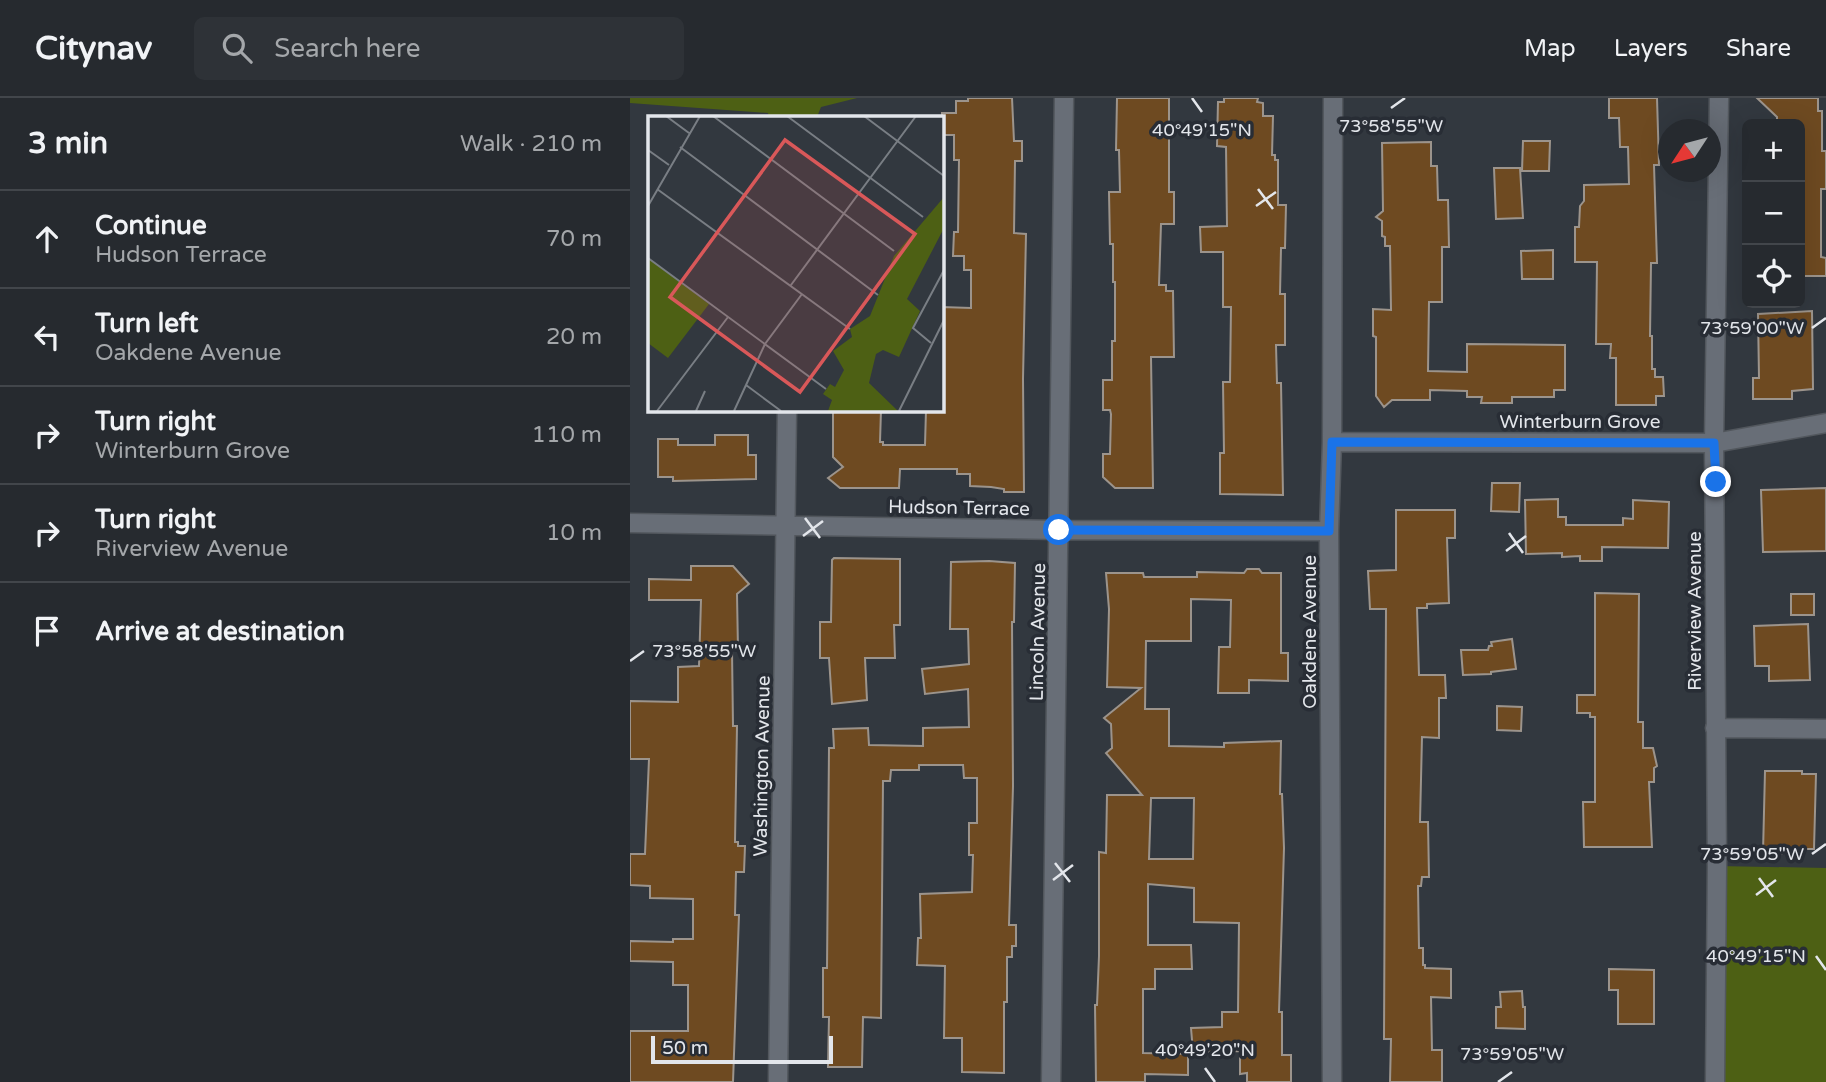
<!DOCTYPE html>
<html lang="en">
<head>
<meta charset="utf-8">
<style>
	body { margin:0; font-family:"Varela Round",sans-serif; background:#2e3237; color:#f1f3f6 }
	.controls { position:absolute; right:21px; top:21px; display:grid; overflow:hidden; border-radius:10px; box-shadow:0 7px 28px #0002 }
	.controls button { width:63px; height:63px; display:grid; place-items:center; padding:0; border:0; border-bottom:2px solid #42464b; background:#262a2f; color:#f1f3f6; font:35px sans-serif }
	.compass { position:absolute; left:1028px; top:21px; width:63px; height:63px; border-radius:50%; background:#262a2f; box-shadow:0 7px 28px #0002; rotate:234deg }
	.scale { position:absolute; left:21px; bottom:18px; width:182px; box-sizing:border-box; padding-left:7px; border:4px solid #e3e6eb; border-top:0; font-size:19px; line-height:24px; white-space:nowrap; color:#e3e6eb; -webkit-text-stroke:5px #282d35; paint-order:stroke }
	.stop { position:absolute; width:21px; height:21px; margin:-16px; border:5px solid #1a73e8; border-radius:50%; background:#fff }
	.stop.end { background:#1a73e8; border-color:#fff; box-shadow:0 2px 7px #0008 }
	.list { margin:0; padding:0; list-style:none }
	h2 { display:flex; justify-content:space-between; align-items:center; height:91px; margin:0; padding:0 28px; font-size:30px }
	h2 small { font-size:23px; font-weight:400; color:#a4a7aa }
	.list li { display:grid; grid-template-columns:46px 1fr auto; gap:21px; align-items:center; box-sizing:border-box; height:98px; padding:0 28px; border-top:2px solid #42464b }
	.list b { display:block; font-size:26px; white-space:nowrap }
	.list p { margin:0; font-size:23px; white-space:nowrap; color:#a4a7aa }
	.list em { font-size:23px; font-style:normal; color:#a4a7aa }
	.icon { flex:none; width:38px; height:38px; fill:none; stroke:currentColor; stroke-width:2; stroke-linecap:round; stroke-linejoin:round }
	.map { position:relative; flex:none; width:1196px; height:984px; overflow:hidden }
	header { display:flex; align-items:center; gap:42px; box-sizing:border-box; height:98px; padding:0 35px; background:#262a2f; border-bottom:2px solid #42464b }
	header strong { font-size:33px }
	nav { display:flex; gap:38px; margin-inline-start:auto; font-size:24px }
	.search { width:490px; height:63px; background:#2e3237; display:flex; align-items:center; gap:18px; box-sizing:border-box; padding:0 24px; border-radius:10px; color:#a4a7aa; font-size:26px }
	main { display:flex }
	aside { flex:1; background:#262a2f }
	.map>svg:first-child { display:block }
	.green { fill:#4d6014 }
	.building { fill:#6e4a21; stroke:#9c948c; stroke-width:2; fill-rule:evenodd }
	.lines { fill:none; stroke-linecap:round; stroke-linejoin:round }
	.minor-casing { stroke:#52575d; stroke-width:21 }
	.minor { stroke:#686e77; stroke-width:18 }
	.route { stroke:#1a73e8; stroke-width:9 }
	.ticks { fill:none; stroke:#e3e6eb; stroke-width:2.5 }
	.labels { text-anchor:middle; stroke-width:7; stroke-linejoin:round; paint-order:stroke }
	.street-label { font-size:19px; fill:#e3e6eb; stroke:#282d35 }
	.inset-road { fill:none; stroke:#797e84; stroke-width:2 }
	.view { fill:#d95859; fill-opacity:0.15; stroke:#d95859; stroke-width:3.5 }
	.inset-edge { fill:none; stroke:#e3e6eb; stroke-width:3.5 }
	.ticks-label { font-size:18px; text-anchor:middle; fill:#e3e6eb; stroke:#282d35; stroke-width:7; stroke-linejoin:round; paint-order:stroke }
</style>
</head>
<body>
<header>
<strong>Citynav</strong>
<div class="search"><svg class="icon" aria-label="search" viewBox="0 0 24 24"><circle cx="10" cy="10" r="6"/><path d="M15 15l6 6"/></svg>Search here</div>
<nav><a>Map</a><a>Layers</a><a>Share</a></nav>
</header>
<main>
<aside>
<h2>3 min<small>Walk · 210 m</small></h2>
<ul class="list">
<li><svg class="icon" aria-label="ahead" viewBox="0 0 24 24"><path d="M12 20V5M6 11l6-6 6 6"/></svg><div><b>Continue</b><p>Hudson Terrace</p></div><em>70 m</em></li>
<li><svg class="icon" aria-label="left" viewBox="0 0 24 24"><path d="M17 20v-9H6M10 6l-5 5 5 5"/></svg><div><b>Turn left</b><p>Oakdene Avenue</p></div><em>20 m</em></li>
<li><svg class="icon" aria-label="right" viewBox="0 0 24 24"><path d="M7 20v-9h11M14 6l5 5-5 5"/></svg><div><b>Turn right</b><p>Winterburn Grove</p></div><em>110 m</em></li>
<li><svg class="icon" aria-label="right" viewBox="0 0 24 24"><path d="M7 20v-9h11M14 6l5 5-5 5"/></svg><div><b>Turn right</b><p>Riverview Avenue</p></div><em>10 m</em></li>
<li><svg class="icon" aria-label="arrive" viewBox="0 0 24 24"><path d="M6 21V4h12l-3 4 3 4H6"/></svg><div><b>Arrive at destination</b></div></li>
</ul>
</aside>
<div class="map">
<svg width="1196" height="984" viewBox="0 0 1196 984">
	<rect width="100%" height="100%" fill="#32383f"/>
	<path class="green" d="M0,0H227L191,9L187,19H139L138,15L0,5Z
		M1087,768L1196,770V984H1085Z"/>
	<path class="building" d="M338,0H382L384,43H392V63H385L384,135L396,136L393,281L394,394H374V391L361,389L340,388V376H327V371H270L269,390H210L198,380L213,369L203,359V312H251L250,344H253V347H295L296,312H312V209L341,210V172H334V158H323L324,134H328L329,62H324V37H312V15H326V3H338Z
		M487,0H539V94H544V126H531L529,187H536V193H543L544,259H521L523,390H485L473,379V356H480L481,316L480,312H473V282H482V243H485V184H483V146H480L479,94H490L489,52H486Z
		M594,0H628L627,4L633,5V18H643L642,57H645V62H648V107H656L655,150H651L650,196H655V247H646L647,285H651L653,397L590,396V355H594L593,284H600L601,209H593V154H571L570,129L597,128L596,49L587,48L588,4H594Z
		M979,0H1027L1029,67H1024L1027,165H1021L1020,238H1022V271H1025V279H1033L1034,298H1026V307H986V260H980L981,246H966L967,164H945V129H949L950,108L954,103V87L999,86L998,49H990L989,20H979Z
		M1127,0H1188V13H1192V53H1196V91H1191V159L1196,160V178H1170V26H1147V19Z
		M893,43H920L919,73H892Z
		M801,44V68H807L808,102H818L819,149H812V204H799L798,273L837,274V246L935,247V292H924V299H882V305H851L852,299H837V293L800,292V302H762L754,309L746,298V239L743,238V211L761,212L760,148H755V139L752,138V123L746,119L753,113L752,45Z
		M864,70H890L893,120L866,121Z
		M923,152V181H892L891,153Z
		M1182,213L1183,291L1162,293V301H1123V280H1129L1128,216Z
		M85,337H118V357H126V381L43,383V379H28V341H48V347H85Z
		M862,385H890L889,414L861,413Z
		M1196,390V453L1133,454L1131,392Z
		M928,401V419H936V427H993V420L1003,421V402L1039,404L1038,450L972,449V463H950V458L932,459V455L896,456L895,402Z
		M766,412H825V440H817L819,505L797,506V510H787L789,577H815L816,600H809V640L792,639L790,724H798L799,779H792L791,788H788L789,850H793V867H795V870L821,871V900L801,899L802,952H812V984H760L761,941H754L756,511H740L738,473L766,472Z
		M204,460L270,461V527H264L265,560H235L237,602L202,606L199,560H190V524H201L202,462Z
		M359,463L385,465L384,524H382L383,688L379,827H386V848H382V859H377V904H374V975L332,974V940H314L315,868L287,867L288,840H291L290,796L342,794L343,757H339V725H347V680H334L333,667H289V672H261L260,683H253L251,920L233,919L232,969H198L199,919H193V870H197L199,650H204L203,631L238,630L239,647L293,648V630L339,629L338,591L295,596L292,571L339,566L338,531H320L321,464Z
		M61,468H103L119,486L107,496L108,552H102L103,628H107L105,744H108V748H115L114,774H106L105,817H109L103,984H0V933H58V887H43V864L0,863V843L43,844V841H63V801L20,800V788L0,787V756H15L19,661H0V603L48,604V569L69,568L71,502H19V481L61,482Z
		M617,471H629L632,475H651V555H658V583L619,582V595H588L589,549H600L601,502L561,501V543H516L515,611H539V648L594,649V645L651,643L650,696H652L654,750L649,914H652V957H661V984H617V975L610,976V953L563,954L561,930L592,929V914H608L609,825L564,824V790L518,786V847H561L562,871H525V891H513V955L558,956V977L515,976V984H466L465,907H467L469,858V754L476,755L477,697H512L476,655L482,650L481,626L474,620L511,590L477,589L479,511L476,475H513L514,479H567V474L614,475ZM521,700H564L563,761H519Z
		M965,495L1009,496L1008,624H1013V650H1023L1027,668L1024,670V684H1019L1022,749H954L953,704H965V619H960V615H947V597H965Z
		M1161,496H1184V517H1161Z
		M1178,526L1180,582L1139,583V568H1125L1124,528Z
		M882,541L886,571L861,574V576L833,577L831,552H858L859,548H862L861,544Z
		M867,608L892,609L891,633L867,632Z
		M1135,673H1172V676H1186L1184,751H1168V756L1133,755Z
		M979,871L1024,872V926H988V892H979Z
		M892,893L893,909H895V931L866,930V909H871L870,894Z"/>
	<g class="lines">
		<defs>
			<path id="minor" d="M702,344L1084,345L1196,325
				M0,425L429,432L699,433
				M1085,630L1196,631
				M148,984L157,312
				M421,984L434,0
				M702,984L699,433L702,344L703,0
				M1085,984L1087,768L1084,345L1089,0"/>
		</defs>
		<use href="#minor" class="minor-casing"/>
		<use href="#minor" class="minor"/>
	</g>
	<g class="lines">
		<path class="route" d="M429,432L699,433L702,344L1084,345L1086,384"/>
	</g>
	<path class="ticks" d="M562,0L572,14M761,10L775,0M628,91L643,111M626,108L646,94M1182,230L1196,220M175,420L190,440M879,435L893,455M173,438L193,423M876,453L896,438M0,563L14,553M1182,756L1196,746M425,765L440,784M1129,780L1143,799M423,782L443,767M1126,797L1146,782M1186,858L1196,872M575,970L585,984M868,984L882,974"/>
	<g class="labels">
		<g class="street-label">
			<text x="950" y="330">Winterburn Grove</text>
			<text transform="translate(329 409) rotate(1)" y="7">Hudson Terrace</text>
			<text transform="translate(1064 513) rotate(-90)" y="7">Riverview Avenue</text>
			<text transform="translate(407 534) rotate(-89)" y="7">Lincoln Avenue</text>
			<text transform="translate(679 534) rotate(-90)" y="7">Oakdene Avenue</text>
			<text transform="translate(131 668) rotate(-89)" y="7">Washington Avenue</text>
		</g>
	</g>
	<g transform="translate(18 18)">
		<rect width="296" height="296" fill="#32383f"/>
		<path d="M296,81V112L259,183L272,195L251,241L235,234L228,238L221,267L250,295H180L184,284L175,278L182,268L187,271L196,254L185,235L204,221L202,213L222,200L246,140ZM0,142L61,188L20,242L0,227Z" fill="#4d6014"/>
		<path class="inset-road" d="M18,0L41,17M65,0L246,135M139,0L275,101M216,0L296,60M32,31L230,179M0,34L21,49M9,73L202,213M0,90L52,0M0,142L178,273M143,169L268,0M283,227L265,212L296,154M98,269L133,295M9,295L80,201M48,295L57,275M86,295L117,228L154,178M251,295L296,204"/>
		<path class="view" d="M137,24L267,118L152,276L22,181Z"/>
		<rect width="296" height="296" class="inset-edge"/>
	</g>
	<g class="ticks-label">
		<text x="761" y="34">73°58'55"W</text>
		<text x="572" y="38">40°49'15"N</text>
		<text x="1122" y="236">73°59'00"W</text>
		<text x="74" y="559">73°58'55"W</text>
		<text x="1122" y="762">73°59'05"W</text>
		<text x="1126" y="864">40°49'15"N</text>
		<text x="575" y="958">40°49'20"N</text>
		<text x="882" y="962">73°59'05"W</text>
	</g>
</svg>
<div class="controls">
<button>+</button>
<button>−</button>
<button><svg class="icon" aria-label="locate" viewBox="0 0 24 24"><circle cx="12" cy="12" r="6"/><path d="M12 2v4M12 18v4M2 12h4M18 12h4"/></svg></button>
</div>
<svg class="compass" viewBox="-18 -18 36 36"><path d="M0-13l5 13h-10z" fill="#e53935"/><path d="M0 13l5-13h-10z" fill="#a4a7aa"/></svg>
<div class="scale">50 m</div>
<div class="stop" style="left:429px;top:432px"></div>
<div class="stop end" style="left:1086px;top:384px"></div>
</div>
</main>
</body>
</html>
